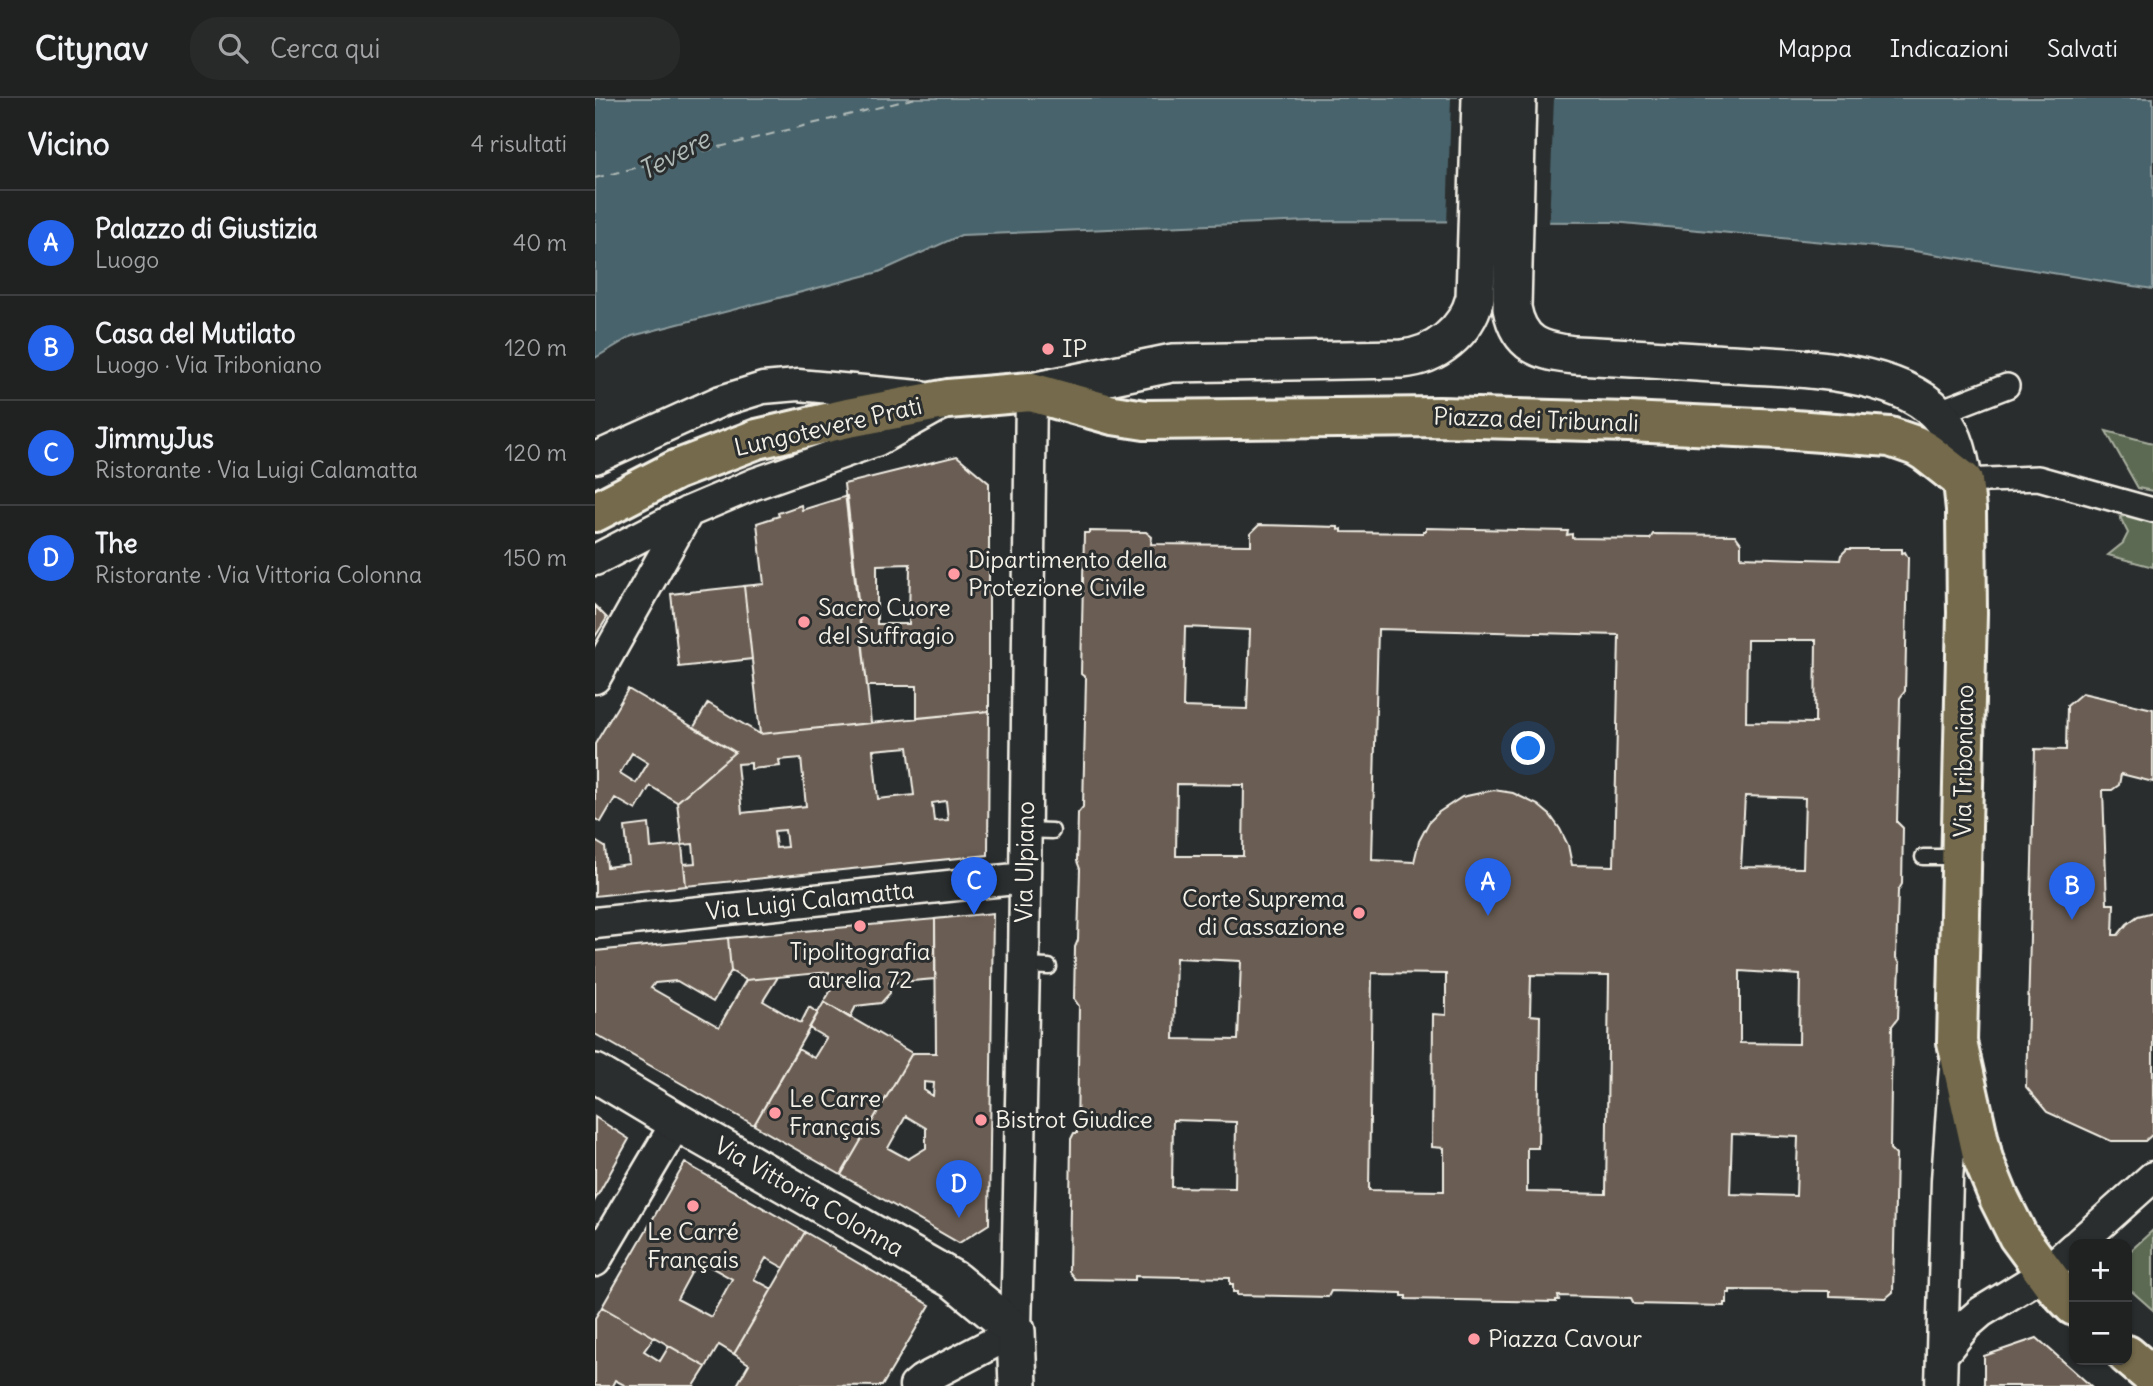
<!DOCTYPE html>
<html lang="it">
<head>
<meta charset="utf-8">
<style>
	body { margin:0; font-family:Delius,sans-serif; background:#282a2a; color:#f1f3f6 }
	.controls { position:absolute; right:21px; bottom:21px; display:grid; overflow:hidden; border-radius:14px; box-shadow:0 2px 5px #0004 }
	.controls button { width:63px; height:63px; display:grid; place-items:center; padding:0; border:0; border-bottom:2px solid #3d3f40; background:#202222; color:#f1f3f6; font:35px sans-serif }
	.you { position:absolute; left:934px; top:651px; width:24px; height:24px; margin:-18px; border:5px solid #fff; border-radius:50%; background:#1a73e8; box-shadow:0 0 0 10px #1a73e833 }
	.badge { display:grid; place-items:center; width:46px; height:46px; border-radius:50%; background:#2563eb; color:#fff; font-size:23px; font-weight:700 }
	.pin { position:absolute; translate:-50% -58px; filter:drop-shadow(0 2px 4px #0008) }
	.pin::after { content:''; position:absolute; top:37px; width:24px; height:21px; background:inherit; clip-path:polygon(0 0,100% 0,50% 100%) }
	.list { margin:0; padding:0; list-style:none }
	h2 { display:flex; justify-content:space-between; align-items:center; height:91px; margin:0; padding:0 28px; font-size:30px }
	h2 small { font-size:23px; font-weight:400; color:#a2a4a5 }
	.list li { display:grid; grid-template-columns:46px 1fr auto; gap:21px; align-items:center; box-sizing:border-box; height:105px; padding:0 28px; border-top:2px solid #3d3f40 }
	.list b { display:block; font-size:26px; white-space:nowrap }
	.list p { margin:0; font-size:23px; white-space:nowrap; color:#a2a4a5 }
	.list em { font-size:23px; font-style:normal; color:#a2a4a5 }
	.icon { flex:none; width:38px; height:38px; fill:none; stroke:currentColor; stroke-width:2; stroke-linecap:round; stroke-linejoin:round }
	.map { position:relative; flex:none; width:1558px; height:1288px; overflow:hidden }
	header { display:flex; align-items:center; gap:42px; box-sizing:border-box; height:98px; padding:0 35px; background:#202222; border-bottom:2px solid #3d3f40 }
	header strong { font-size:33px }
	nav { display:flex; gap:38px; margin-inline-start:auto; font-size:24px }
	.search { width:490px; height:63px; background:#282a2a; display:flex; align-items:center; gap:18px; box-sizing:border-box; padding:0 24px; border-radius:28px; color:#a2a4a5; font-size:26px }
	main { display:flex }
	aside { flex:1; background:#202222 }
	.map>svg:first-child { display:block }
	.green { fill:#5b6a53; stroke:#a8ae9e; stroke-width:2 }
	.water { fill:#48646c; stroke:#8d9c9e; stroke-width:2 }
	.pier { fill:#2a2d2e }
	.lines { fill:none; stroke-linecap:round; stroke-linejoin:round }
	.ferry { stroke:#afb9b6; stroke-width:2; stroke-dasharray:9 7; stroke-linecap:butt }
	.building { fill:#6b5d52; stroke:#f4f1e8; stroke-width:2; fill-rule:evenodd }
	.service-casing { stroke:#f4f1e8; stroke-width:19 }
	.pedestrian-casing { stroke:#f4f1e8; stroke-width:28 }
	.minor-casing { stroke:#f4f1e8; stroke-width:35 }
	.tertiary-casing { stroke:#f4f1e8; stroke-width:42 }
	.primary-casing { stroke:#f4f1e8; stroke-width:44 }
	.service { stroke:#2a2d2e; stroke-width:14 }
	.pedestrian { stroke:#2a2d2e; stroke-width:23 }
	.minor { stroke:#2a2d2e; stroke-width:30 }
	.tertiary { stroke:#2a2d2e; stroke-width:37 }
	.primary { stroke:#746b4b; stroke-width:38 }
	.poi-dot { fill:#ff9aa2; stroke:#2a2d2e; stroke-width:2.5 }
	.labels { text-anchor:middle; stroke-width:6; stroke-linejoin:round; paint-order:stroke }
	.poi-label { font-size:24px; fill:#f4f1e8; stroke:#2a2d2e; text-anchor:start }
	.street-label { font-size:24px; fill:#f4f1e8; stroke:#2a2d2e }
	.water-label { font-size:26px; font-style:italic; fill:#afb9b6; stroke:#2a2d2e }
</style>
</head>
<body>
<header>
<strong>Citynav</strong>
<div class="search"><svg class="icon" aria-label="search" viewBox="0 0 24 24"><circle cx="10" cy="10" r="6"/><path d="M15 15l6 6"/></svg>Cerca qui</div>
<nav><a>Mappa</a><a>Indicazioni</a><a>Salvati</a></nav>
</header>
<main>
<aside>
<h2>Vicino<small>4 risultati</small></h2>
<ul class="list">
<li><span class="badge">A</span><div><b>Palazzo di Giustizia</b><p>Luogo</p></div><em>40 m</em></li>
<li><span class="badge">B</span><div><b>Casa del Mutilato</b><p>Luogo · Via Triboniano</p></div><em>120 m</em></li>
<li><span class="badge">C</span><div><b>JimmyJus</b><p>Ristorante · Via Luigi Calamatta</p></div><em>120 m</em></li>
<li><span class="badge">D</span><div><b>The</b><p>Ristorante · Via Vittoria Colonna</p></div><em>150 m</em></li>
</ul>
</aside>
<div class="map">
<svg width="1558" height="1288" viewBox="0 0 1558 1288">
	<rect width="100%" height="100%" fill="#2a2d2e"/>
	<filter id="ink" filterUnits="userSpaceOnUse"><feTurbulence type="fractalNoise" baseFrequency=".0143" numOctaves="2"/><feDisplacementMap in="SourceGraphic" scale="14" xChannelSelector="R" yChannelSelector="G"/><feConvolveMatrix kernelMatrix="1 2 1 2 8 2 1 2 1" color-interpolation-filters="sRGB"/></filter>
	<g filter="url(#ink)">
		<path class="green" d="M1511,333L1558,345V393L1543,390Z
			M1535,417L1558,422V469L1513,457L1528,445L1533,435L1525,419Z
			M1558,1132V1212L1532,1189V1156Z"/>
		<path class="water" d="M0,0H1558V191L1313,152L1018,124L715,123L366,137L284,174L37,238L0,260Z"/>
		<path class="pier" d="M856,0H959L954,127H852Z"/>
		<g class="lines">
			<path class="ferry" d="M0,80L321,0"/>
		</g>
		<path class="building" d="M362,358L394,385V613L322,620V588H272L249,386ZM315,466L314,526H282V467Z
			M252,398L276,625L165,636L149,488L169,486L162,425L184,418L183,415L206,407L207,412Z
			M664,427L743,429V432L747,431V434L828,435V433H831V430L973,433L972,437L977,436V440L1055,441L1058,436L1140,437L1146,445V459L1245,462L1246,457L1252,451H1307V455L1310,454L1313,460L1310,593L1305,600L1302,724L1308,730L1307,786L1303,793L1301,860L1305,865L1303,920L1297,928L1295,1051L1301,1057L1298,1194L1291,1200L1235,1198V1193L1135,1192V1195H1132V1205H1129V1208L1039,1206L1036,1200L963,1198L964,1202H961V1204L811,1201V1198H807V1195L736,1193L733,1199L642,1197V1194H638V1186H635V1180L540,1178V1182L480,1181L474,1174L476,1041L479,1035H482L484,908L479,901L480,849L483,842L485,771L482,763L483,715L488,709L491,580L486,576L489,435H495V433L551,434L557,439L556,446L656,447V435ZM590,529L655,532L652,611L588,609ZM783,531L1024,537L1019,768L977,767L973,747L965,731L955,717L943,707L918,695L899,692L867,699L844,714L834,724L824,743L819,764L777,762ZM1152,542H1221L1220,625L1151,624ZM582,686L649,687L648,758H581ZM1150,698L1210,700L1208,770L1146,769ZM581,860L646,863L643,942L579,941ZM1145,873L1205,877L1204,946L1145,945ZM777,875L851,876V917L838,916L837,1049L849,1050V1093L774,1092ZM936,877L1014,878L1011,1096L932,1094V1050H943L945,918L935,917ZM578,1022L641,1024L640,1090L577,1089ZM1137,1036L1203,1039L1201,1098L1135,1096Z
			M149,488L157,561L84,569L76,496Z
			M0,508L12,520L0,539Z
			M33,591L140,654L82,704L55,688L41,712L20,700L6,724L0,721V646ZM37,655L53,665L41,685L25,675Z
			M1487,595L1558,611V684L1526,676L1524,687L1517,692H1508L1512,806H1519L1518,837H1523L1532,826L1543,818L1558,814V1036L1550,1043H1516L1452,1014L1431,989L1440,651L1471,652L1472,608Z
			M113,605L165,636L394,613L393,757L91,788L89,766L100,765L98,746L87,747L82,704L140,654L99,629ZM313,649L319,697L283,701L278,652ZM206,660L211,708L147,715L142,666L156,665V671L185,668L184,662ZM351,703L353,722L339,723L337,705ZM190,732L192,749L181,750L179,733Z
			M54,726L56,750L87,747L91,788L0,798V743L10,749L12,769L34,766L30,729Z
			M398,815L394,1126L364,1145L246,1077L317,955H341L340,821ZM329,984L339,985L338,998L329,992ZM311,1018L331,1030V1050L313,1061L293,1050Z
			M340,821V881L294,885L295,895L286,905L261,908L255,920L229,904L236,892L234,874L151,882L136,873L133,840Z
			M133,840L136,873L118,904L82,883L60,885L56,890L124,929L151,882L183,879L168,903L206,925L214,909L223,915L159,1027L0,936V853Z
			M229,904L317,955L246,1077L159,1027L203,951L219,960L231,940L214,930Z
			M0,1019L34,1041L0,1102Z
			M90,1065L210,1134L189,1170L171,1160L159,1181L177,1191L139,1256L124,1247L111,1269L7,1209ZM103,1162L137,1181L116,1219L82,1201Z
			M210,1134L335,1207L287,1288L142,1287L154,1266L139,1256Z
			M7,1209L59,1239L49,1253L65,1263L74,1248L111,1269L99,1288H31L20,1282L17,1288H0V1220Z
			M1442,1240L1496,1288H1389V1258Z"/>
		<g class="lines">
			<defs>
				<path id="service" d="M431,732L457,733
					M1328,759H1365
					M429,868L454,869"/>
				<path id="pedestrian" d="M1342,315L1412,288
					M1368,383L1443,380L1558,412"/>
				<path id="minor" d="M0,360L126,303L168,290L203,287L324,298
					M0,462L93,414L159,386L283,342L344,308
					M0,580L93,414
					M0,825L430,780
					M1483,1146L1558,1079
					M0,1163L82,1024
					M1347,1257L1371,1227L1386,1214L1450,1175L1479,1149
					M320,1288L327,1282L421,1233L429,868L436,294
					M1346,1288L1352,1082L1360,968"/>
				<path id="tertiary" d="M922,0L917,210C924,247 945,253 979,257C1025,259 1071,262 1117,265C1179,269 1298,267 1342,315C1359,333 1365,359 1368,383
					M436,294L577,265L807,261C841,258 871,234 880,200L886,0
					M0,975L82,1024L359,1182L421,1233L423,1288"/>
				<path id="primary" d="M0,414L81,372L162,341L253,320L353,301L436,294L518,317L550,322L844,319L1033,324L1185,331L1295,339L1321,348L1331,354L1368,383L1371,412L1372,515L1362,944L1388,1061L1404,1100L1423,1138L1460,1188L1479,1208
					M1532,1257L1558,1279"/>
			</defs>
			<use href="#service" class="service-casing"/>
			<use href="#pedestrian" class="pedestrian-casing"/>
			<use href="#minor" class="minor-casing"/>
			<use href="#tertiary" class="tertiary-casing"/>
			<use href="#primary" class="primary-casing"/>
			<use href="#service" class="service"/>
			<use href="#pedestrian" class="pedestrian"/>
			<use href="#minor" class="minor"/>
			<use href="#tertiary" class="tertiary"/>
			<use href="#primary" class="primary"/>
		</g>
	</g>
	<g class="poi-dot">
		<circle cx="453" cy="251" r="7"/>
		<circle cx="359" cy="476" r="7"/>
		<circle cx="209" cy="524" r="7"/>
		<circle cx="764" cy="815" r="7"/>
		<circle cx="265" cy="828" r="7"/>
		<circle cx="180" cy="1015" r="7"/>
		<circle cx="386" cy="1022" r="7"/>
		<circle cx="98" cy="1108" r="7"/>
		<circle cx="879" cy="1241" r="7"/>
	</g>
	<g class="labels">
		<g class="poi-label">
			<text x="467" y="259">IP</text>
			<text x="373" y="470">Dipartimento della<tspan x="373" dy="28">Protezione Civile</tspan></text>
			<text x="223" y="518">Sacro Cuore<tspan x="223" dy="28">del Suffragio</tspan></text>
			<text x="750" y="809" text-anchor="end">Corte Suprema<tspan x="750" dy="28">di Cassazione</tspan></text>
			<text x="265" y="862" text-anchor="middle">Tipolitografia<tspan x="265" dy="28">aurelia 72</tspan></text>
			<text x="194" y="1009">Le Carre<tspan x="194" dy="28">Français</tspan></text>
			<text x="400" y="1030">Bistrot Giudice</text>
			<text x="98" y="1142" text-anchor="middle">Le Carré<tspan x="98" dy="28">Français</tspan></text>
			<text x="893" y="1249">Piazza Cavour</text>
		</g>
		<g class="street-label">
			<text transform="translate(941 322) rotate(2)" y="8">Piazza dei Tribunali</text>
			<text transform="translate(233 329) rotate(-13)" y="8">Lungotevere Prati</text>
			<text transform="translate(1369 663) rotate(-89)" y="8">Via Triboniano</text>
			<text transform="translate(430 764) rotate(-89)" y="8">Via Ulpiano</text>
			<text transform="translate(215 803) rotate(-6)" y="8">Via Luigi Calamatta</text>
			<text transform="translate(214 1099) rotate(30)" y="8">Via Vittoria Colonna</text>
		</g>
		<g class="water-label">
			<text transform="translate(79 57) rotate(-28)" y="9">Tevere</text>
		</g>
	</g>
</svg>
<div class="controls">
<button>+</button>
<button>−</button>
</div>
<div class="you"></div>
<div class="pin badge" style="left:893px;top:818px">A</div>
<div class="pin badge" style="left:1477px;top:822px">B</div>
<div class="pin badge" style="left:379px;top:817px">C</div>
<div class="pin badge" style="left:364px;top:1120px">D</div>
</div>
</main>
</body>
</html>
